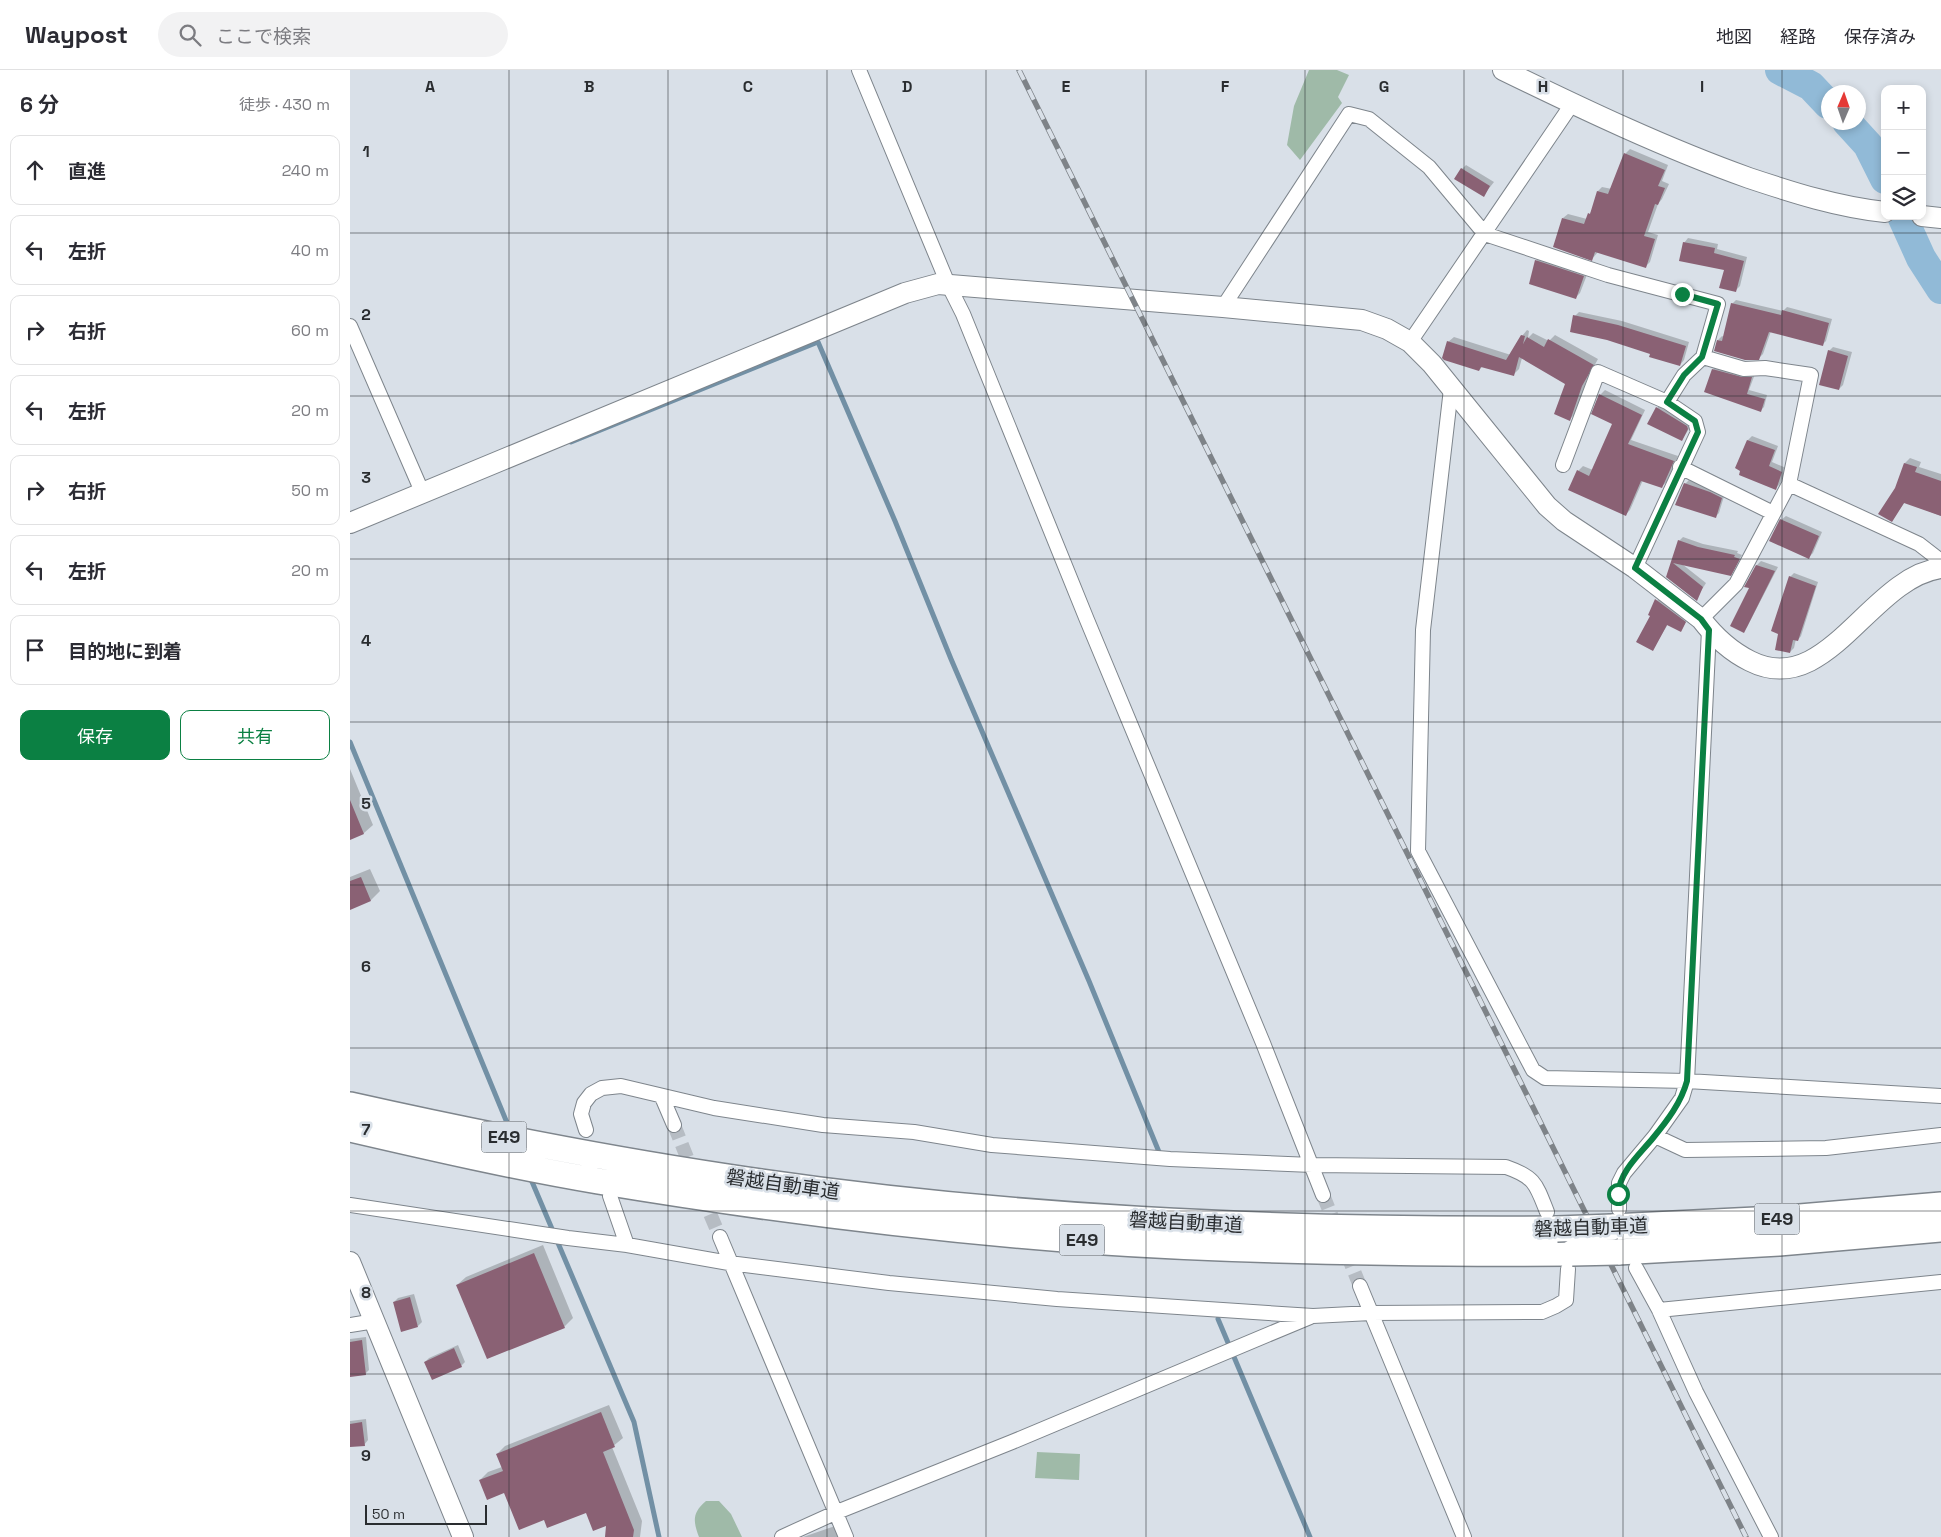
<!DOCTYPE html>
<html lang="ja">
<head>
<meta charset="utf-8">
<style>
	body { margin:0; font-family:"Space Grotesk","Noto Sans JP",sans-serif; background:#f2f2f3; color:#2b2b33 }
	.controls { position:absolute; right:15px; top:15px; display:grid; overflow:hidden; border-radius:10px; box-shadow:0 2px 8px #0003 }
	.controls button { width:45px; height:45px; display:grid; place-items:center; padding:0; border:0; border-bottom:1px solid #e1e1e2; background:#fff; color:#2b2b33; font:25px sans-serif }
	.compass { position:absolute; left:1471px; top:15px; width:45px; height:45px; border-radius:50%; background:#fff; box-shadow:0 2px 8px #0003; rotate:2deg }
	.scale { position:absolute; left:15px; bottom:12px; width:122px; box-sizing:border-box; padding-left:5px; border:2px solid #2a2d30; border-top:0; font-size:14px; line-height:18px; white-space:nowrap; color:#2a2d30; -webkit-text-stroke:4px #d9e0e8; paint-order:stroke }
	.stop { position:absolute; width:15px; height:15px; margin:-11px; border:4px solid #0b8043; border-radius:50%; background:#fff }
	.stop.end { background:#0b8043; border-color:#fff; box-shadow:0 1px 5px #0008 }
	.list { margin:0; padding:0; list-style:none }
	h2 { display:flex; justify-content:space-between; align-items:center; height:65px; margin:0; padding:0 20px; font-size:21px }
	h2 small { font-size:16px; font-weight:400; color:#7c7c81 }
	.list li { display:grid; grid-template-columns:32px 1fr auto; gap:15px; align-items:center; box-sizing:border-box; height:70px; margin:0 10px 10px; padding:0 10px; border:1px solid #e1e1e2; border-radius:10px }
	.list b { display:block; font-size:19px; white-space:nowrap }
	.list em { font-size:16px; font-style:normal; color:#7c7c81 }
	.actions { display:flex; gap:10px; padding:15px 20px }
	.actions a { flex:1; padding:11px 0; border:1px solid #0b8043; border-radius:10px; text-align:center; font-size:18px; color:#0b8043 }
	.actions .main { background:#0b8043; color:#fff }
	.icon { flex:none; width:28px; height:28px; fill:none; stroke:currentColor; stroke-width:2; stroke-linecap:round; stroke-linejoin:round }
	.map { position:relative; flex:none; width:1591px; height:1467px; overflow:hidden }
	header { display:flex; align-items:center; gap:30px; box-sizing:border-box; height:70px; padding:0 25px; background:#fff; border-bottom:1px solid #e1e1e2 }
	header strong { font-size:24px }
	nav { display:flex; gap:28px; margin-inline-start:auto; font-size:18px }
	.search { width:350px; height:45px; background:#f2f2f3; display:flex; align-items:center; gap:12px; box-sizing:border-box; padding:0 18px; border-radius:28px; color:#7c7c81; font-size:19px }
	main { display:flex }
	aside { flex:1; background:#fff }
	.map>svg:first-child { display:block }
	.green { fill:#9fbaa8 }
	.shadow { fill:#0003 }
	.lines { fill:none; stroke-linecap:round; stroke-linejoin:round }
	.stream { stroke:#7290a5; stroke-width:5 }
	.river { stroke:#91bad7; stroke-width:30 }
	.building { fill:#8a6174 }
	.street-tunnel { stroke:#b6bcc3; stroke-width:14; stroke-dasharray:14 7; stroke-linecap:butt }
	.street-casing { stroke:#7e858c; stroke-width:16 }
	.secondary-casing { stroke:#7e858c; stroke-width:22 }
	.highway-casing { stroke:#7e858c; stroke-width:28 }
	.street { stroke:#fff; stroke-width:14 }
	.secondary { stroke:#fff; stroke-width:20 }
	.highway { stroke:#fff; stroke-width:25 }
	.rail-casing { stroke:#7e8388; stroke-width:5.5 }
	.rail { stroke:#d9e0e8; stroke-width:4; stroke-dasharray:11; stroke-linecap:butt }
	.highway-bridge-casing { stroke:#7e858c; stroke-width:28; stroke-linecap:butt }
	.highway-bridge { stroke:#fff; stroke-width:25 }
	.route { stroke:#0b8043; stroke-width:6 }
	.grid { fill:none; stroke:#2a2d30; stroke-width:1; stroke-opacity:0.55 }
	.labels { text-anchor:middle; stroke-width:5; stroke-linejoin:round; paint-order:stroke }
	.shield { fill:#d9e0e8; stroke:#5e6367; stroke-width:1 }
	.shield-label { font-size:18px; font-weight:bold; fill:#2a2d30 }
	.street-label { font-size:19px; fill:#2a2d30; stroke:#d9e0e8 }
	.grid-label { font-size:16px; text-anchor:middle; font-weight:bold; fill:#2a2d30; stroke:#d9e0e8; stroke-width:5; stroke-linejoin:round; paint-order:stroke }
</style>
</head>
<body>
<header>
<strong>Waypost</strong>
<div class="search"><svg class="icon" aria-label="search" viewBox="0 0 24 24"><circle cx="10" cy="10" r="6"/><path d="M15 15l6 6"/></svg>ここで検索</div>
<nav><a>地図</a><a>経路</a><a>保存済み</a></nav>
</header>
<main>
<aside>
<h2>6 分<small>徒歩 · 430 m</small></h2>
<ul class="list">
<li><svg class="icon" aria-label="ahead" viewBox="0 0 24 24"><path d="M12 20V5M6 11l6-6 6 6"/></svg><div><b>直進</b></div><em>240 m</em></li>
<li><svg class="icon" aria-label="left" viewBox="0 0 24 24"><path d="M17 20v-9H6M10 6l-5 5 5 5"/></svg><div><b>左折</b></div><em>40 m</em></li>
<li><svg class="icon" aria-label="right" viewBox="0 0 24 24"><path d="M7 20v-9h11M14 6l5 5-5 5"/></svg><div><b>右折</b></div><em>60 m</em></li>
<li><svg class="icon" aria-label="left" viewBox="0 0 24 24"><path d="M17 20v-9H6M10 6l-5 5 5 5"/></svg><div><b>左折</b></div><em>20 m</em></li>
<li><svg class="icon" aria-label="right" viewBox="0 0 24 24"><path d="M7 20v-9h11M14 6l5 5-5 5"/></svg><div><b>右折</b></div><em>50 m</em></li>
<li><svg class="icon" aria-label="left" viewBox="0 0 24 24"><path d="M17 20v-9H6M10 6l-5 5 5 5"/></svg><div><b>左折</b></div><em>20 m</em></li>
<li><svg class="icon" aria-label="arrive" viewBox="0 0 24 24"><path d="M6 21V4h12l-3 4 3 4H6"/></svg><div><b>目的地に到着</b></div></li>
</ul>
<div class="actions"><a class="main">保存</a><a>共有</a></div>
</aside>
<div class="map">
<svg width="1591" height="1467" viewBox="0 0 1591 1467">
	<rect width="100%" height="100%" fill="#d9e0e8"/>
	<path class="green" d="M959,0H987L999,5L988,27L992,33L950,90L937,75L944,36Z
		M687,1382L730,1384L729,1410L685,1408Z
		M356,1431H369L381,1444L392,1467H349C343,1451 342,1443 356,1431Z"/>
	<path class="shadow" d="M1280,79L1318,95L1312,111L1319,114L1312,129L1308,134L1298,162L1308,165L1300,192L1296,196L1248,182L1242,189L1213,148L1218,144L1237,149L1242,140L1248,121L1252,117L1262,119L1276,83Z
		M1116,95L1144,112L1133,126L1112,99Z
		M1338,168L1368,174L1367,179L1397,187L1390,216L1385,221L1376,199L1334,173Z
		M1190,186L1238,202L1230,223L1226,227L1186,190Z
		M1386,230L1433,241L1437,237L1482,249L1476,271L1472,275L1421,261L1413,284L1409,288L1368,270L1372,266L1374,267L1382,234Z
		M1229,242L1272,251L1339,272L1334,290L1330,295L1302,284L1225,246Z
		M1177,260L1179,261L1178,268L1183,263L1199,271L1205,265L1248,289L1237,309L1225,344L1220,349L1217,313L1172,288L1169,299L1164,304L1133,296L1129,300L1098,272L1104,267L1161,285L1172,266Z
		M1483,277L1502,282L1493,315L1489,319L1479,281Z
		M1367,296L1405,304L1399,320L1417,325L1414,337L1411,340L1363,299Z
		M1255,320L1295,340L1281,370L1328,386L1317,412L1312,416L1293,410L1280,440L1275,445L1228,401L1233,396L1243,400L1264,354L1250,325Z
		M1311,334L1342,354L1332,370L1307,338Z
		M1402,366L1428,376L1422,392L1436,398L1430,414L1426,418L1387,397L1398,370Z
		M1560,388L1571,392L1569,397L1591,404V446L1555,432L1542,450L1546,419L1555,393Z
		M1339,410L1375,423L1369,443L1365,447L1335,414Z
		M1436,446L1472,462L1463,483L1459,487L1420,471L1431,450Z
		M1333,467L1353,474L1388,481L1387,483L1392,485L1380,504L1332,494L1356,513L1346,529L1317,506L1329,471Z
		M1411,491L1428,497L1397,557L1393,561L1401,518L1396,516L1407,495Z
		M1444,503L1468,512L1451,566L1448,570L1446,569L1444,578L1440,582L1430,563L1440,507Z
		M1310,526L1338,548L1331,560L1318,554L1303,579L1302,545L1299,544Z
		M0,699L23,755L14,763L0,769Z
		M20,799L30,821L21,830L0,839V807Z
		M193,1175L223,1248L214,1257L107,1215L116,1207Z
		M64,1224L72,1252L68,1256L44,1232L48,1228Z
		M16,1267L19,1300L15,1304L0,1306V1269Z
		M108,1275L115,1292L111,1296L75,1292L79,1288Z
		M259,1335L273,1368L262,1377L292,1451L290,1467H256L258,1454L237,1441L195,1449L154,1421L130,1410L138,1402L152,1397L147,1384L155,1376Z
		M16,1349L18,1370L14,1375L0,1376V1351Z
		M485,1456L489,1467H453Z"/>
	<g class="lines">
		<path class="stream" d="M221,372L468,272L545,451L601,589L739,911L809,1082
			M0,672L160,1060
			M180,1107L284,1352L309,1467
			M868,1249L960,1467"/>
		<path class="river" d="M1430,0L1461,16L1478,34
			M1497,52L1518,75L1535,109
			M1552,146L1571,188L1591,219"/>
	</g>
	<path class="building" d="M1274,83L1315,100L1308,116L1315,118L1308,135L1305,134L1294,166L1305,169L1296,198L1245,182L1242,191L1203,177L1212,148L1234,154L1238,143L1240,144L1247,121L1258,124Z
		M1111,98L1140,116L1134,127L1104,109Z
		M1333,172L1365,178L1364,183L1394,191L1386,222L1369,218L1374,200L1329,191Z
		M1185,190L1234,206L1226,229L1179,214Z
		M1381,233L1431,245L1432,240L1479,253L1473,276L1419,262L1409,290H1395L1364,281L1367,270L1372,271Z
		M1223,245L1268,255L1336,276L1330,296L1299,287L1300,284L1257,270L1220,262Z
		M1171,265L1175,266L1173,274L1177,267L1194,277L1198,269L1244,295L1232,316L1220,351L1204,344L1215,314L1169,287L1164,306L1131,297L1129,301L1094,290L1092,288L1097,271L1156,290Z
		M1478,280L1498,286L1489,320L1469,315Z
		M1362,299L1392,307H1402L1397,324L1415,329L1411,342L1354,322Z
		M1249,324L1292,345L1278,374L1324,391L1312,418L1291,411L1276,446L1218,420L1227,400L1239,406L1262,354L1241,344Z
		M1306,337L1337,356L1338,359L1332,371L1297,354Z
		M1397,370L1425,380L1419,396L1432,402L1426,420L1389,405L1390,401L1385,398Z
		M1554,393L1567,397L1565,402L1591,411V446L1554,433L1542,452L1528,444L1545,418Z
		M1334,413L1360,422L1372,428L1366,448L1325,435Z
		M1430,449L1469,466L1459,489L1419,471Z
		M1328,470L1348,477L1385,485L1384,487L1390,489L1381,506L1323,493L1353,517L1347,531L1316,507Z
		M1406,495L1425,501L1394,563L1380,556L1399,518L1394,517Z
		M1439,506L1466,516L1448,571L1443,570L1440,583L1425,580L1428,564L1421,561Z
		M1305,529L1336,552L1331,562L1317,555L1303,581L1286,572L1300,546L1298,545Z
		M0,730L14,764L0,770Z
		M11,807L21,831L0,840V811Z
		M184,1183L215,1258L137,1289L106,1215Z
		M60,1227L68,1257L51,1262L43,1232Z
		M12,1270L16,1305L0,1307V1272Z
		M104,1278L112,1297L82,1310L74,1292Z
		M251,1342L265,1377L253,1382L284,1460L283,1467H255L256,1456L243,1461L236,1443L197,1458L194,1450L169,1460L154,1423L137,1430L129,1410L153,1401L146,1384Z
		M12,1352L15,1376L0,1377V1354Z"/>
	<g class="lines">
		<path class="street-tunnel" d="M324,1055L344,1105
			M352,1125L370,1167
			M973,1125L1010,1216"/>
		<defs>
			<path id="street" d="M509,0L598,214L613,244L737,550L913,973L973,1125
				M873,237L999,44L1019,49L1079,97L1135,164L1258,205L1368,234L1353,287L1334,305L1317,332
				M0,256L73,424
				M1060,272L1222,34
				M1101,319L1073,560L1068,781L1183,1000L1195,1008L1337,1011L1591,1026
				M1213,395L1248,302L1317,332L1345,351L1348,362L1285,498
				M1330,397L1423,443
				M1439,414L1569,474L1591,491
				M1351,549L1386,514L1439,414L1461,305L1415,298L1394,299L1353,287
				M312,1027L324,1055
				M236,1060L231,1044L234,1033L241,1024L252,1018L271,1016L364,1038L473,1055L564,1062L642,1075L820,1089L962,1095L1156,1097C1185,1107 1186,1114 1197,1142
				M1305,1066L1335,1080L1476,1078L1591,1065
				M260,1126L277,1175
				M0,1135L218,1168L277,1175L379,1193L539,1213L707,1229L963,1246L1021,1243L1192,1242L1206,1236L1216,1230L1218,1199
				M1269,1139V1113L1274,1103L1305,1066L1332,1028L1337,1011L1359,560
				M370,1167L496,1467
				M1286,1198L1309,1240L1346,1322L1421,1467
				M1010,1216L1114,1467
				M1309,1240L1591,1212
				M0,1255L25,1251
				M432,1467L487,1442L662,1372L960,1247"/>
			<path id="secondary" d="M1153,0C1233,39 1315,78 1399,108C1444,123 1488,137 1535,142
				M1572,146L1591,148
				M0,453L555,223L588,214L873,237L1012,250L1037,259L1060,272L1082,294L1197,436L1214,451L1285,498L1351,549C1364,566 1380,581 1400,591C1477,630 1519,508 1591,498
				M0,1192L113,1467"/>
			<path id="highway" d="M0,1035C125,1063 251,1088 378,1107C652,1149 930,1161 1207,1159
				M0,1059C82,1078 165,1097 248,1111C411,1138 575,1159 739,1171C900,1182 1061,1184 1222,1183
				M1262,1157L1426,1149L1591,1135
				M1268,1182L1429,1173L1591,1159"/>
		</defs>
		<use href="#street" class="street-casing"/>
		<use href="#secondary" class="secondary-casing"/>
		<use href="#highway" class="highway-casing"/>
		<use href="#street" class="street"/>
		<use href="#secondary" class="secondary"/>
		<use href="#highway" class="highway"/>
		<defs>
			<path id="rail" d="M669,0L1396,1467"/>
		</defs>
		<use href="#rail" class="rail-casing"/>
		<use href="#rail" class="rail"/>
		<defs>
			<path id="highway-bridge" d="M1207,1159L1262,1157
				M1222,1183L1268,1182"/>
		</defs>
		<use href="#highway-bridge" class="highway-bridge-casing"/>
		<use href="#highway-bridge" class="highway-bridge"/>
	</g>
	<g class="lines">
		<path class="route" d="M1268,1124C1270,1101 1289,1085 1303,1068C1317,1051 1331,1033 1337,1011L1359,560L1351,549L1285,498L1348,362L1345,351L1317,332L1334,305L1352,287L1368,234L1332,224"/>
	</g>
	<path class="grid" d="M159,0V1467M318,0V1467M477,0V1467M636,0V1467M796,0V1467M955,0V1467M1114,0V1467M1273,0V1467M1432,0V1467M0,163H1591M0,326H1591M0,489H1591M0,652H1591M0,815H1591M0,978H1591M0,1141H1591M0,1304H1591"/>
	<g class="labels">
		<g class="shield">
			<rect x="131.5" y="1051.5" width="45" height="31" rx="4"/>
			<rect x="1404.5" y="1133.5" width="45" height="31" rx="4"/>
			<rect x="709.5" y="1154.5" width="45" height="31" rx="4"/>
		</g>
		<g class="shield-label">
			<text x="154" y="1073">E49</text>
			<text x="1427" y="1155">E49</text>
			<text x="732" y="1176">E49</text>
		</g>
		<g class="street-label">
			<text transform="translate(433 1114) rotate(8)" y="7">磐越自動車道</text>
			<text transform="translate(836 1152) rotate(3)" y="7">磐越自動車道</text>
			<text transform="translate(1241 1157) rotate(-2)" y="7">磐越自動車道</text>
		</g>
	</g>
	<g class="grid-label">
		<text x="80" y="22">A</text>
		<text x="239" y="22">B</text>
		<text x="398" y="22">C</text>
		<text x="557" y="22">D</text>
		<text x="716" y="22">E</text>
		<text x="875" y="22">F</text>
		<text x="1034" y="22">G</text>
		<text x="1193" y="22">H</text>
		<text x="1352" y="22">I</text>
		<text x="16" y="87">1</text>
		<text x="16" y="250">2</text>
		<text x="16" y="413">3</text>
		<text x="16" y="576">4</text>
		<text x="16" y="739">5</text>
		<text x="16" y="902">6</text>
		<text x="16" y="1065">7</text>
		<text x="16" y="1228">8</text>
		<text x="16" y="1391">9</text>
	</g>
</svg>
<div class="controls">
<button>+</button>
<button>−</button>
<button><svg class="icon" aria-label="layers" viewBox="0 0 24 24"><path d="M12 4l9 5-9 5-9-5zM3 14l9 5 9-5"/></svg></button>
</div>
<svg class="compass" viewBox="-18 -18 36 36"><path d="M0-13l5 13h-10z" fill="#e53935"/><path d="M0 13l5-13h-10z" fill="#7c7c81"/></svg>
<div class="scale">50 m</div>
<div class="stop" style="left:1268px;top:1124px"></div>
<div class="stop end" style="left:1332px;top:224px"></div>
</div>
</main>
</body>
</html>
